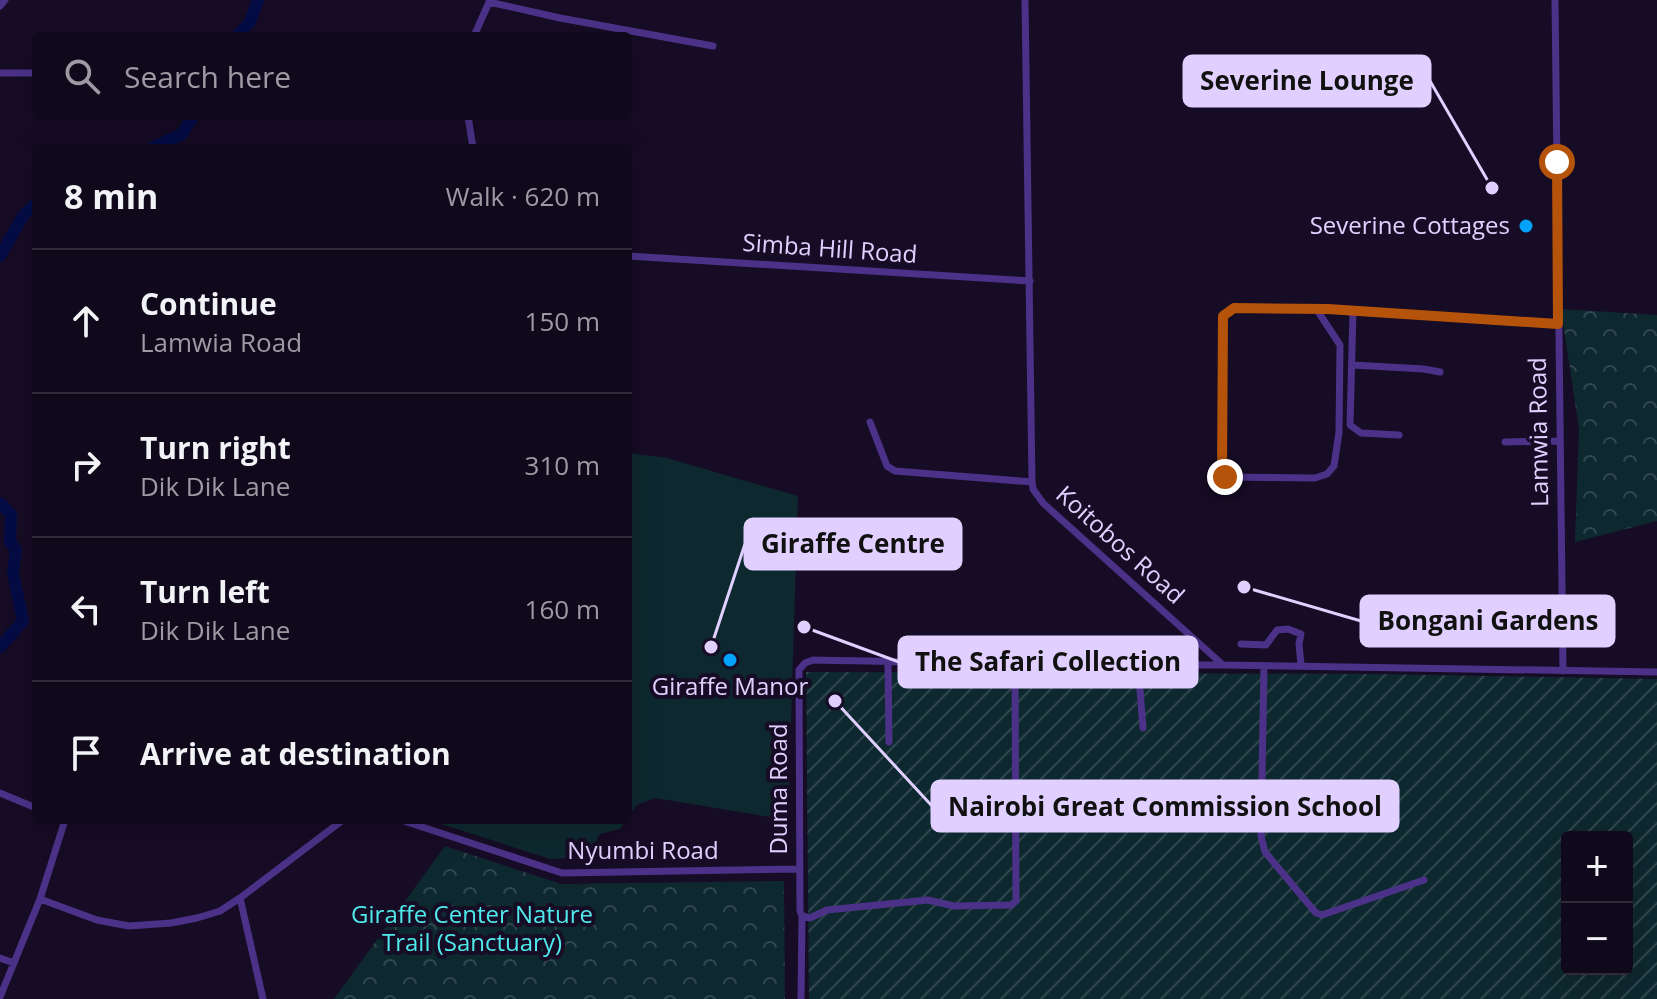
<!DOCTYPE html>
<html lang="en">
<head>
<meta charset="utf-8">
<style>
	body { margin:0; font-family:"Open Sans",sans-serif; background:#191225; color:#f1f3f6 }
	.controls { position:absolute; right:24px; bottom:24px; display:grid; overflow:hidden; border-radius:8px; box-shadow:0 8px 32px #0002 }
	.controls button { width:72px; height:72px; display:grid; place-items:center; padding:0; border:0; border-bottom:2px solid #302a3b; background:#10091c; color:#f1f3f6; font:40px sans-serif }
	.stop { position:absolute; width:24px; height:24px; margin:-18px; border:6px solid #b45309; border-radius:50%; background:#fff }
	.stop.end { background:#b45309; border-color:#fff; box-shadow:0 2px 8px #0008 }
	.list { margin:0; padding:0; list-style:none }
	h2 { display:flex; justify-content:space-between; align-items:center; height:104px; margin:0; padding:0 32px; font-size:34px }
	h2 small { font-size:26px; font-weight:400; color:#9c9aa3 }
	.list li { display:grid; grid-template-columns:52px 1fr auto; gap:24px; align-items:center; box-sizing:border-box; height:144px; padding:0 32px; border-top:2px solid #302a3b }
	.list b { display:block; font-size:30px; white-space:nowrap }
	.list p { margin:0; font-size:26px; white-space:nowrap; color:#9c9aa3 }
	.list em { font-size:26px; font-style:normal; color:#9c9aa3 }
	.icon { flex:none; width:44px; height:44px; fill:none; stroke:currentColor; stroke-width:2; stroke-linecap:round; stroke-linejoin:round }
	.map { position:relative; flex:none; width:1657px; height:999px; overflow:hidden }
	.search { position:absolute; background:#10091c; box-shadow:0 8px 32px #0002; left:32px; top:32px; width:600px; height:88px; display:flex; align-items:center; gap:20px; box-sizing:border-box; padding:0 28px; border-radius:8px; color:#9c9aa3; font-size:30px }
	.panel { position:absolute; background:#10091c; box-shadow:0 8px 32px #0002; left:32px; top:144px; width:600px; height:680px; border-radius:8px }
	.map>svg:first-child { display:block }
	.forest { fill:url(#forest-crowns) }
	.park { fill:#0e282f }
	.garden { fill:url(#garden-furrows); fill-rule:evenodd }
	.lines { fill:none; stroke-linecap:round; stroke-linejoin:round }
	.river { stroke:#050c45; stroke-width:12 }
	.minor { stroke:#4b3288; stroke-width:7 }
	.route { stroke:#b45309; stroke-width:10 }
	.poi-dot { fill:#00a2fb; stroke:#160c25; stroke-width:3 }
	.labels { text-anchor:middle; stroke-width:8; stroke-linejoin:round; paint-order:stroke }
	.poi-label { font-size:24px; fill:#e1d0ff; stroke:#160c25; text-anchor:end }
	.street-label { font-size:24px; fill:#e1d0ff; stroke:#160c25 }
	.park-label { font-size:24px; fill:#4feaeb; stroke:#160c25 }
	.leader { fill:none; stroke:#e1d0ff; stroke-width:3 }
	.callout-dot { fill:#e1d0ff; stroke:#160c25; stroke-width:3 }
	.callout { fill:#e1d0ff; stroke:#e1d0ff; stroke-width:3 }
	.callout-label { font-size:26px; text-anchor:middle; font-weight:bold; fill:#111 }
</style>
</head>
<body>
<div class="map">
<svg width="1657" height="999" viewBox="0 0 1657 999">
	<defs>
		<pattern id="forest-crowns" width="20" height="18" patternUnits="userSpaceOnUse" patternTransform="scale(2)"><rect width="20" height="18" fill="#0e282f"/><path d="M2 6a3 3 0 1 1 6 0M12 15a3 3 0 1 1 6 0" fill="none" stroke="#31464e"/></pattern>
		<pattern id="garden-furrows" width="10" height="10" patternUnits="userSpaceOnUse" patternTransform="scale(2)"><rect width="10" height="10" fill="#0e282f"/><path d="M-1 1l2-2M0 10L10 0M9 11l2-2" fill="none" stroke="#31464e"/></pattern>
	</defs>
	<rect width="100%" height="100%" fill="#160c25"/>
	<path class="forest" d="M1561,309L1657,315V521L1575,542L1579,429Z
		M445,846L561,884L784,881L785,999H334Z"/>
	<path class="park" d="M628,453L667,458L798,496L788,820L655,798L637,805L628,817Z
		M429,820H626L620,829L600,834L587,857L550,859Z"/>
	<path class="garden" d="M806,672L1378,674L1657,679V999H809ZM1567,837H1627V969H1567Z"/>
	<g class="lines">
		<path class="river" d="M237,36L250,22L258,0
			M152,148L182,134L193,116
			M0,256L23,216L36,203
			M0,503L11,514L10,542L16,550L13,573L23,621L0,647"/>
		<path class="minor" d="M1025,0L1032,482L1033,489L1043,503L1223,665L1657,672
			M1555,0L1563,671
			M489,2L560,18L713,46
			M0,6L5,0
			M474,36L490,0
			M0,73H36
			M468,116L473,148
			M628,256L1030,281
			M1317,310L1340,345L1339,432L1334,466L1327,474L1315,478L1225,477L1222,472L1223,316L1234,308L1328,309L1558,324
			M1353,311L1350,425L1361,433L1399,435
			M1353,365L1424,369L1440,372
			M870,422L887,466L895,471L1032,482
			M1505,442L1559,441
			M1241,644L1266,645L1277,630L1288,629L1301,634L1299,644L1301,665
			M888,662L889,742
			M1015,663L1016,901L1011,905L954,906L928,900L827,910L810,918L802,916L800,911L799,670L805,663L813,660C949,663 1086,664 1223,665
			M1138,665L1143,728
			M1264,666L1261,836L1265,852L1316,913L1322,915L1424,880
			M0,793L36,808
			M401,820L562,873L798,869
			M240,898L263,999
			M40,899L97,920L129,926L171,923L197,918L220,911L240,898L343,820
			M0,958L14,963
			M0,997L40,899L65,820
			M801,999L802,916"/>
	</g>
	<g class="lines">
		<path class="route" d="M1225,477L1222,472L1223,316L1234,308L1328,309L1558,324L1557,162"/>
	</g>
	<g class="poi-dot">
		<circle cx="1526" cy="226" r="8"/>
		<circle cx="730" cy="660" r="8"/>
	</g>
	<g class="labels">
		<g class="poi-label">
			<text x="1510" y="234">Severine Cottages</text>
			<text x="730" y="695" text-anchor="middle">Giraffe Manor</text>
		</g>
		<g class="street-label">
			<text transform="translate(830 249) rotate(4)" y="8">Simba Hill Road</text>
			<text transform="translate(1539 432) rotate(-91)" y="8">Lamwia Road</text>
			<text transform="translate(1120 545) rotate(42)" y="8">Koitobos Road</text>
			<text transform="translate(779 789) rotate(-90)" y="8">Duma Road</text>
			<text x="643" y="859">Nyumbi Road</text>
		</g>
		<g class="park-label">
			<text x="472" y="923">Giraffe Center Nature<tspan x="472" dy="28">Trail (Sanctuary)</tspan></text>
		</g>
	</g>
	<path class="leader" d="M1492 188L1430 81M711 647L745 544M1244 587L1361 621M804 627L899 662M835 701L932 806"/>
	<g class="callout-dot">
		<circle cx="1492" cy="188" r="8"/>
		<circle cx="711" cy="647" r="8"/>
		<circle cx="1244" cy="587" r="8"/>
		<circle cx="804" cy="627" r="8"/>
		<circle cx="835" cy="701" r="8"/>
	</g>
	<g class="callout">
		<rect x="1184" y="56" width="246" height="50" rx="8"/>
		<rect x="745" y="519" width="216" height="50" rx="8"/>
		<rect x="1361" y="596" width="253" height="50" rx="8"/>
		<rect x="899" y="637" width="298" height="50" rx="8"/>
		<rect x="932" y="781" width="466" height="50" rx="8"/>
	</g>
	<g class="callout-label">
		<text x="1307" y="90">Severine Lounge</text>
		<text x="853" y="553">Giraffe Centre</text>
		<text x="1488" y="630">Bongani Gardens</text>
		<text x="1048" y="671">The Safari Collection</text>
		<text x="1165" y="816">Nairobi Great Commission School</text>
	</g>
</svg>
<div class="controls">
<button>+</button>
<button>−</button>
</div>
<div class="stop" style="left:1557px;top:162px"></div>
<div class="stop end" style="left:1225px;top:477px"></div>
<div class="search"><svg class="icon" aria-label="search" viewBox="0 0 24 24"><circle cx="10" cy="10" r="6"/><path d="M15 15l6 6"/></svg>Search here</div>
<section class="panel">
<h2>8 min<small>Walk · 620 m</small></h2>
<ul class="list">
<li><svg class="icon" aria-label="ahead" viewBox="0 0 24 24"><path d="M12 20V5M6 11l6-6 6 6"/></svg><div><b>Continue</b><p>Lamwia Road</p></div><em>150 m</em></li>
<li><svg class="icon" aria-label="right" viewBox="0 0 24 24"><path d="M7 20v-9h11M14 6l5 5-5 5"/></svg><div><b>Turn right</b><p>Dik Dik Lane</p></div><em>310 m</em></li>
<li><svg class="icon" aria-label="left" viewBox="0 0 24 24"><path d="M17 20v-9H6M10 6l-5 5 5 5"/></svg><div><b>Turn left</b><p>Dik Dik Lane</p></div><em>160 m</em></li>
<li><svg class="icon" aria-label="arrive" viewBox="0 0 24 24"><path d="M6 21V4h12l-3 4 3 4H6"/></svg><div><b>Arrive at destination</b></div></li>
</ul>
</section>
</div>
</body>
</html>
